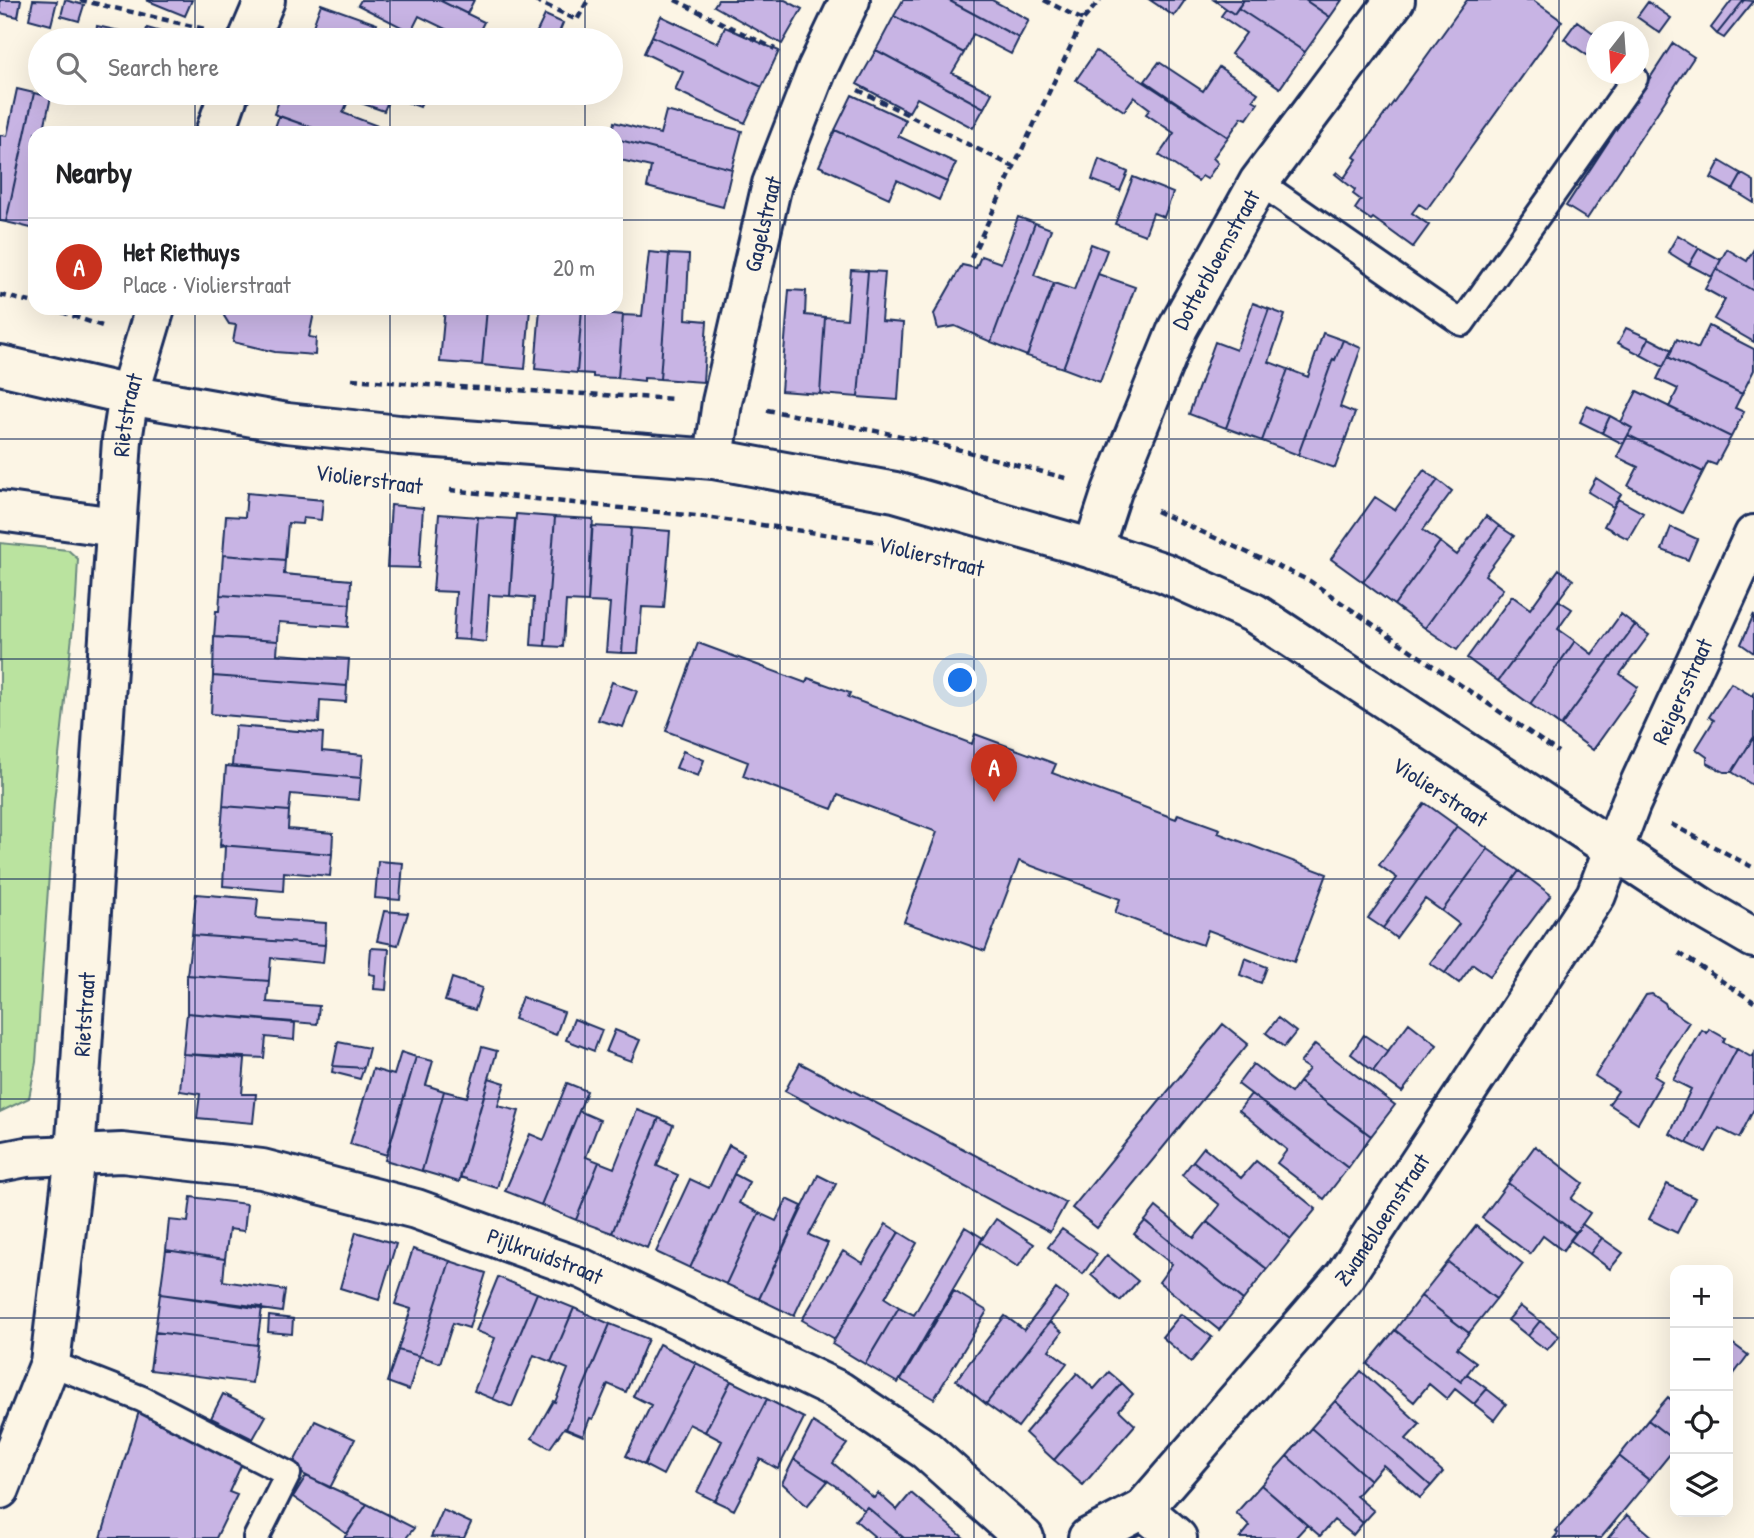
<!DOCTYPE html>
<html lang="en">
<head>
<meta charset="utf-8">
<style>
	body { margin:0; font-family:"Patrick Hand",sans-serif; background:#f2f2f2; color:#202124 }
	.controls { position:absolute; right:21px; bottom:21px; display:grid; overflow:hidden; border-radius:14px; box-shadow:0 7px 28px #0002 }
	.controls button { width:63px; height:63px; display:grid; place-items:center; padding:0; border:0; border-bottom:2px solid #e0e0e0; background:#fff; color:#202124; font:35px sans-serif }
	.compass { position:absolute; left:1586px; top:21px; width:63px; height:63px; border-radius:50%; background:#fff; box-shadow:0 7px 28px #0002; rotate:197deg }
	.you { position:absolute; left:961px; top:681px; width:24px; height:24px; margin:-18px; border:5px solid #fff; border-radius:50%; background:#1a73e8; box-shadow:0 0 0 10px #1a73e833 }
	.badge { display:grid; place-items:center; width:46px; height:46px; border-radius:50%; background:#c8321e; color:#fff; font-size:23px; font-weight:700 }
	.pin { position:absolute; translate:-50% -58px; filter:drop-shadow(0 2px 4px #0008) }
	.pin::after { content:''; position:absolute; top:37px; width:24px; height:21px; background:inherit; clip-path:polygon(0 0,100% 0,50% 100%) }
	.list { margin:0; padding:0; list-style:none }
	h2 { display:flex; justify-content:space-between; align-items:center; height:91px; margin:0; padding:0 28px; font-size:30px }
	h2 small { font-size:23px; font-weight:400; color:#757577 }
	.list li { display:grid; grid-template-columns:46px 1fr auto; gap:21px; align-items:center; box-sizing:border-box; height:98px; padding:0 28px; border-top:2px solid #e0e0e0 }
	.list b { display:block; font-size:26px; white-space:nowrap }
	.list p { margin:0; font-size:23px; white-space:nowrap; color:#757577 }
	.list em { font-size:23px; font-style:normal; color:#757577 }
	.icon { flex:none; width:38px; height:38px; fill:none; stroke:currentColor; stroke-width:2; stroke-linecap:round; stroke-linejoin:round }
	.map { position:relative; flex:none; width:1754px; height:1538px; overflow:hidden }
	.search { position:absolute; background:#fff; box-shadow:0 7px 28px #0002; left:28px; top:28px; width:595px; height:77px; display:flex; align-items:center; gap:18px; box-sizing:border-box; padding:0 24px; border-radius:38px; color:#757577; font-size:26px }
	.panel { position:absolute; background:#fff; box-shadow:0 7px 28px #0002; left:28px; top:126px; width:595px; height:189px; border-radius:21px }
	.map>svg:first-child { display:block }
	.green { fill:#bae39f; stroke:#6a897e; stroke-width:2 }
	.building { fill:#c8b4e4; stroke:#1b2f5e; stroke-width:2 }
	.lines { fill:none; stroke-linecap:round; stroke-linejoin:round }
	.lane-casing { stroke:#1b2f5e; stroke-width:30 }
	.street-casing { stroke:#1b2f5e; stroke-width:44 }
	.secondary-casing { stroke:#1b2f5e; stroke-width:44 }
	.path { stroke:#1b2f5e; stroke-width:4.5; stroke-dasharray:7 5; stroke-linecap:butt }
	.lane { stroke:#fcf5e5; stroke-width:24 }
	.street { stroke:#fcf5e5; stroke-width:38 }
	.secondary { stroke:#fcf5e5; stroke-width:38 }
	.grid { fill:none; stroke:#1b2f5e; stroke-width:2; stroke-opacity:0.55 }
	.labels { text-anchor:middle; stroke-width:7; stroke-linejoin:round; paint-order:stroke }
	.street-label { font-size:23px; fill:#1b2f5e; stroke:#fcf5e5 }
</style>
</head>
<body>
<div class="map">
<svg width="1754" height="1538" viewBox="0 0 1754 1538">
	<rect width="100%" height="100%" fill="#fcf5e5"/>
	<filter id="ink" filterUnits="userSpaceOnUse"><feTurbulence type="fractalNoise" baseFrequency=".0143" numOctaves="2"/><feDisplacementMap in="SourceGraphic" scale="14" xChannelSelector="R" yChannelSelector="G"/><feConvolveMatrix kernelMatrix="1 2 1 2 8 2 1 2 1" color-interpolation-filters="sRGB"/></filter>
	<g filter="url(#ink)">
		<path class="green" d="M0,543L68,550L78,559L76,599L54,802L36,1062L29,1098L0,1112Z"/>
		<path class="building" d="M0,0H21L18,17L0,13Z
			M33,0L57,1L51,25L29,19Z
			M65,0L84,5L79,21L61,16Z
			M146,0H192L185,16Z
			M361,0H439L484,22L475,40H468L419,16L411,32L358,5Z
			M439,0H474L467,14Z
			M718,0H785L802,9L782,44L714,6Z
			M903,0H948L1019,38L1011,54L973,34L964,53L894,16Z
			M948,0H992L1029,20L1019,38Z
			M1150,0H1185L1174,16Z
			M1214,0H1244L1234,14Z
			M1244,0H1305L1330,17L1305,52L1238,8Z
			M1305,0H1342L1330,17Z
			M1467,0H1533L1562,21L1427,209L1419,204L1412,213L1429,225L1413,247L1373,218L1371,220L1355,209L1361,200L1353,194L1355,190L1335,174L1337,172L1344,178L1357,159L1354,157Z
			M1732,0H1744L1717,34L1711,28Z
			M1744,0L1754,1L1724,38L1717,34Z
			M1648,2L1671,18L1660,33L1637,17Z
			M321,4L377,24L371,39L373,40H308Z
			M1238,8L1305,52L1280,88L1231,54L1246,33L1221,16L1226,9L1234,14Z
			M545,15L563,23L556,40H533Z
			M661,16L718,43L725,27L779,51L762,87L652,36Z
			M894,16L964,53L952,73L992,93L984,108L876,50Z
			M1577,21L1596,35V57L1594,60L1564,39Z
			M97,26L120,31L118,40H94Z
			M147,28L168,34L167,40H144Z
			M652,36L762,87L745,123L675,90L683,72L644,53Z
			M1673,43L1694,57L1587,219L1566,206Z
			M876,50L984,108L973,128L917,98L909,112L857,84Z
			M1096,51L1228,137L1213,158L1218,163L1207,179L1202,176L1198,181L1159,155L1174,133L1146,114L1150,109L1134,97L1124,111L1076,80Z
			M1159,62L1203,91L1219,67L1258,93L1253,100L1258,103L1247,119L1242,117L1228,137L1145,81Z
			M17,89L34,93L6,222L0,221V135L7,136Z
			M34,93L51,97L43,133H35V229L6,222Z
			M282,93H332L349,99L343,113L396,133H327L274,114Z
			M332,93H425L420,107L390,96L384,111Z
			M852,95L906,120L898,136L956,163L947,182L835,130Z
			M666,111L742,131L732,169L616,139V133H612L614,122L660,134Z
			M279,116L327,133H273Z
			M835,130L947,182L939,200L897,180L889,198L819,166Z
			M616,139L732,169L723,207L647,187L651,167L616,159Z
			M1099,159L1128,172L1120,191L1092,180Z
			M1720,161L1742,174L1733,190L1711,178Z
			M1742,174L1754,181V203L1733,190Z
			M1133,177L1173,193L1164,217L1153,213L1145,235L1115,224Z
			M1018,217L1035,223L991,342L955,326L938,329L934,314L962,265L976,268L981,256L1001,263Z
			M1035,223L1051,229L1034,275L1054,283L1027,356L991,342Z
			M1678,235L1699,248L1689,265L1668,252Z
			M1091,244L1107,250L1063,368L1027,356L1054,283L1074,290Z
			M1699,248L1721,260L1712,277L1689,265Z
			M1727,249L1747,261L1754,249V291L1716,269Z
			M649,252L669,254L660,379L644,378V381L618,378L623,315L642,316Z
			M669,254L689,255L686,319L707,321L703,382L660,379Z
			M1716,269L1754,291V342L1714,319L1725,300L1705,289Z
			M851,270L868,271L858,397L820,394L825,317L847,319Z
			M868,271L885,272L881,321L903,323L898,400L858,397Z
			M1098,274L1135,287L1100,382L1063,368Z
			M789,290L806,291L805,315L825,317L820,394L781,391Z
			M1253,303L1269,309L1226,428L1189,414L1215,342L1236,350Z
			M226,308H315L309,337L316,338L315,355L275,352L233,342L236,325L229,324L224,316Z
			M445,308H487L482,365L440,362Z
			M487,308H530L525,369L482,365Z
			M540,308H582L577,373L535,369Z
			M582,308H603V313L623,315L618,378L593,377V374L577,373Z
			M1269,309L1285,315L1269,362L1288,369L1262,441L1226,428Z
			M1709,326L1754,349V370L1742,394L1668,357L1677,339L1698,349Z
			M1626,328L1649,338L1641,355L1618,343Z
			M1323,333L1343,340L1335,360L1333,359L1298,455L1262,441L1288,369L1308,377Z
			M1649,338L1672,350L1663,367L1641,355Z
			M1343,340L1361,348L1340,407L1355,413L1335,468L1298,455L1333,359L1335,360Z
			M1668,357L1742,394L1735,408L1744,412L1731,437L1669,407L1678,389L1657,379Z
			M1637,391L1731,437L1716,465L1708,462L1703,472L1628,435L1632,428L1621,422Z
			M1587,406L1610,416L1602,433L1580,422Z
			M1610,416L1632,428L1623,444L1602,433Z
			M1628,435L1703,472L1682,513L1628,486L1638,467L1617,457Z
			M1424,470L1438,480L1363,582L1331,559L1375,497L1395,510Z
			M1596,478L1621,494L1613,507L1588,492Z
			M1438,480L1452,491L1423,530L1440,542L1394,605L1363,582Z
			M247,493L323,500L321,520L303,518L302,524L288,523L285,560L223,555L226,516L245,517Z
			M1618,499L1643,513L1628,539L1604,526Z
			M391,505L423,508L419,568L387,567Z
			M439,514L478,517L469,640L453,639L456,592L433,591Z
			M516,514L555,517L545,646L531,645L534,598L510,596Z
			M1486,516L1499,526L1425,628L1394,605L1440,542L1457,555Z
			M478,517L515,519L510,596L489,595L486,642L469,640Z
			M555,517L593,519L588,602L566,601L563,647L545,646Z
			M592,526L631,528L622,653L606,652L610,603L588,602Z
			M1499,526L1514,536L1485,575L1503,589L1457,650L1425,628Z
			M1671,527L1697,539L1688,560L1662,550Z
			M631,528L670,531L664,608L642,607L638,653H622Z
			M223,555L285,560L284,574L351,580L350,604L220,595Z
			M1559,569L1573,580L1498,681L1467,658L1512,596L1530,609Z
			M220,595L350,604L348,627L279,622L278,641L214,637L216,611H219Z
			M1558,600L1572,609L1558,629L1575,641L1530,704L1498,681Z
			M1621,614L1635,625L1561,726L1530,704L1575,641L1592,654Z
			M1754,614V653L1741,644Z
			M1635,625L1649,635L1620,674L1638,687L1593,750L1561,726Z
			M214,637L278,641L277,654L349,659L347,686L213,676Z
			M698,643L806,683L808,678L850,693L848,697L972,744L975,734L1056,764L1052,773L1176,819L1178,814L1220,829L1218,833L1327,874L1294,962L1208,930L1203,945L1182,938L1115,913L1120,899L1019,861L985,951L904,922L937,832L838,795L832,809L743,776L748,762L666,731Z
			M213,676L347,686L346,702L320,700L319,723L211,714Z
			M612,682L637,691L623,727L598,720Z
			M1731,683L1752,696L1754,692V737L1732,772H1724L1707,763V757L1696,749L1714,720L1709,717Z
			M235,726L323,733L322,751L363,755L361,778L232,766Z
			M1754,737V786L1732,772Z
			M683,751L704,760L698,776L676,768Z
			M226,766L361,778L359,800L291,794L289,811L223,806Z
			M1425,803L1457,826L1383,928L1368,918L1397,878L1379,865Z
			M223,806L289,811L288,829L333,833L332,854L220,845Z
			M1457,826L1488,849L1442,911L1425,899L1396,938L1383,928Z
			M220,845L332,854L330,876L284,872L283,891L223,886L225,846L220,847Z
			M1488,849L1519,871L1445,973L1430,963L1459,924L1442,911Z
			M378,861L403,863L400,900L375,898Z
			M1519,871L1551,895L1490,976L1473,964L1459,983L1445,973Z
			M196,894L258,899L256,918L326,923L325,945L192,935Z
			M384,911L408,913L398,945L377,941Z
			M192,935L325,945L323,963L271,958L269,981L187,975Z
			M371,948L389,949L386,990L374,989L375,975L369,974Z
			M1245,958L1267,967L1261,983L1240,975Z
			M187,975L269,981L267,1002L319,1006L317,1024L187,1013Z
			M452,978L482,988L475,1010L445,1001Z
			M1652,994L1665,1003L1667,1008L1689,1022L1654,1076L1662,1081L1638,1123L1609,1104L1618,1091L1595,1076L1646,995Z
			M522,997L564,1012L556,1035L514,1019Z
			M187,1013L295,1023L294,1040L266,1037L264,1058L183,1054Z
			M1278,1018L1296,1032L1284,1047L1266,1033Z
			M574,1019L602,1030L594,1051L566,1040Z
			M1409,1023L1437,1045L1402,1092L1373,1071Z
			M1223,1024L1248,1044L1097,1228L1072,1208Z
			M1709,1029L1725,1038L1723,1042L1737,1049L1687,1143L1670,1134L1691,1089L1673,1080L1702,1030L1707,1033Z
			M615,1030L640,1040L631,1061L606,1052Z
			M1364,1035L1388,1051L1373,1071L1351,1054Z
			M338,1042L369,1048L364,1068L333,1066Z
			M1315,1044L1395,1105L1371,1136L1299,1082L1309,1069L1300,1063Z
			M482,1047L497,1051L459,1182L422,1171L444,1091L467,1097Z
			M1737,1049L1751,1057L1754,1053V1109L1739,1138L1719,1128L1706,1152L1687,1143Z
			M401,1052L416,1057L387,1155L350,1144L373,1069L394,1075Z
			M183,1054L245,1059L242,1094H256L253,1123L197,1118L200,1094L180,1091Z
			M416,1057L433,1061L426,1085L444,1091L422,1171L385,1160Z
			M800,1063L1066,1203L1050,1232L785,1091Z
			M1253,1064L1291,1093L1299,1082L1371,1136L1348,1168L1238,1084Z
			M333,1066L364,1068L360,1079L332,1072Z
			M489,1078L505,1083L498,1106L519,1111L497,1188L460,1177Z
			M567,1083L587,1091L541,1205L505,1191L530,1134L544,1140Z
			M1251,1094L1348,1168L1324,1199L1277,1163L1287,1150L1239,1110Z
			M637,1110L659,1118L612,1233L576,1220L599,1162L614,1168Z
			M579,1111L600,1120L586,1157L599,1162L576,1220L541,1205Z
			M659,1118L673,1125L657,1166L678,1175L647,1248L612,1233Z
			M729,1145L744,1153L690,1268L656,1252L690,1179L709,1188Z
			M1535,1146L1583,1183L1571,1199L1590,1213L1576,1233L1508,1183Z
			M1204,1147L1241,1178L1256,1161L1316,1209L1291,1239L1193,1161Z
			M1193,1161L1291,1239L1267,1269L1207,1222L1220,1205L1182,1175Z
			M734,1174L749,1182L739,1203L759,1213L726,1284L690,1268Z
			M818,1175L836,1184L809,1235L828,1243L794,1316L759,1299Z
			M1508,1183L1576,1233L1563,1251L1543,1236L1530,1254L1482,1218Z
			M1667,1184L1695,1198L1677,1233L1649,1219Z
			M191,1197L247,1204L244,1231L229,1229L225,1259L166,1250L169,1220L188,1222Z
			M787,1199L802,1206L759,1299L726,1284L759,1213L776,1221Z
			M1156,1207L1194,1238L1207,1222L1267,1269L1243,1300L1145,1221Z
			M996,1219L1034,1244L1018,1267L980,1242Z
			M1145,1221L1243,1300L1219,1330L1159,1282L1172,1264L1134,1234Z
			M886,1224L899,1232L835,1339L802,1320L843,1251L863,1263Z
			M1582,1224L1602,1238L1590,1254L1570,1240Z
			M1476,1226L1523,1264L1496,1299L1448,1262Z
			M965,1227L983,1238L898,1383L865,1364L899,1307L914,1315Z
			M1062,1229L1097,1254L1083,1274L1048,1247Z
			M356,1232L396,1244L379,1300L340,1288Z
			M899,1232L917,1243L885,1298L899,1307L865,1364L832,1344Z
			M1602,1238L1623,1253L1610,1269L1590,1254Z
			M413,1249L450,1261L419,1356L398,1350L411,1309L395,1304Z
			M166,1250L225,1259L223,1281L285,1290L282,1312L160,1294Z
			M1107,1255L1138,1281L1120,1301L1091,1275Z
			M450,1261L486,1273L469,1328L453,1323L440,1363L419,1356Z
			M1448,1262L1496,1299L1469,1333L1421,1296Z
			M498,1277L537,1293L493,1399L474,1391L495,1338L476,1331Z
			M1056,1289L1068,1298L986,1404L956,1380L1005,1316L1024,1330Z
			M954,1291L987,1311L934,1399L901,1380Z
			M537,1293L574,1308L551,1362L534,1355L512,1407L493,1399Z
			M160,1294L262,1307L257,1345L155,1332Z
			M1421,1296L1469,1333L1457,1348L1476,1362L1461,1382L1395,1330Z
			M1520,1306L1540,1321L1528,1336L1508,1320Z
			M574,1308L610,1324L566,1429L564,1428L550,1448L532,1438L553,1401L555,1402L568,1369L551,1362Z
			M1181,1314L1212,1337L1191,1362L1162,1337Z
			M269,1316L293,1319L292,1334L268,1332Z
			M1540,1321L1559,1336L1547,1350L1528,1336Z
			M1050,1322L1062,1332L1049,1350L1067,1363L1018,1427L986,1404Z
			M610,1324L648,1339L626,1392L608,1384L593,1419L590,1418L583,1436L566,1429Z
			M1395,1330L1461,1382L1467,1374L1487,1389L1474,1404L1455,1389L1447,1399L1429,1384L1414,1402L1367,1364Z
			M155,1332L257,1345L252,1383L150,1370Z
			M1728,1340L1748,1355L1731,1378L1728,1376Z
			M659,1344L696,1363L644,1465L626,1456L651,1405L633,1396Z
			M398,1350L419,1356L409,1390L387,1382Z
			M696,1363L731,1381L705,1432L689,1424L663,1475L644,1465Z
			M1361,1371L1420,1424L1406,1439L1443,1472L1431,1486L1335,1401Z
			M1109,1372L1122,1383L1054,1460L1025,1433L1077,1373L1094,1389Z
			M731,1381L767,1399L715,1501L697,1492L722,1441L705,1432Z
			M1122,1383L1133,1394L1119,1410L1135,1425L1083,1485L1054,1460Z
			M1487,1389L1506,1404L1494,1420L1474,1404Z
			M223,1394L266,1416L253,1439L211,1418Z
			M1668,1397L1675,1403V1441L1648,1420Z
			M767,1399L804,1418L778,1469L760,1459L734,1510L715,1501Z
			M1335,1401L1431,1486L1420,1498L1383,1465L1370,1480L1311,1428Z
			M140,1408L245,1457L229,1492L237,1495L216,1538H101Z
			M1648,1420L1675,1441V1448L1649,1480L1619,1456Z
			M315,1421L355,1439L330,1488L291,1468Z
			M813,1422L847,1444L833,1463L874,1498L878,1493L897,1510L911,1493L964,1538H904L867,1507L864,1510L840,1489L794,1459Z
			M1311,1428L1370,1480L1356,1496L1374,1511L1363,1523L1287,1456Z
			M1287,1456L1363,1523L1353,1535L1334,1520L1320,1536L1261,1485Z
			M1619,1456L1649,1480L1601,1538H1554L1558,1533L1556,1531Z
			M794,1459L828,1481L807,1506L782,1483Z
			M306,1476L367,1504L347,1534L293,1497Z
			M1261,1485L1307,1525L1295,1538H1240L1250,1526L1236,1513Z
			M367,1504L414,1528L406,1538H344Z
			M867,1507L904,1538H872L874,1536L855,1520Z
			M443,1510L471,1523L464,1538L431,1537Z
			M1627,1515L1654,1538H1608Z"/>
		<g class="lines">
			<defs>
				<path id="lane" d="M1259,182L1462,323L1635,78
					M50,1363L142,1399L288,1474L256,1538"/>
				<g id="street">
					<path d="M248,40L265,0"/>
					<path d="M215,133L229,93"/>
					<path id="s1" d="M714,459L722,402L772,184L817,69L850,0"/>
					<path d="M0,511L115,527"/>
					<path id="s2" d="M1093,549L1112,491L1178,328L1259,182L1395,0"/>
					<path id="s3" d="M0,1162L26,1157L122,1153L262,1169L416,1209L583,1269L839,1391L926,1450L1024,1538"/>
					<path id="s4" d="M0,1489L50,1363L75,1155L122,440L129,395L155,308"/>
					<path d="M1143,1509L1177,1538"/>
					<path id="s5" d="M1088,1538L1143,1509L1344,1277L1596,895L1631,803L1754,535"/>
				</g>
				<path id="secondary" d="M0,365L129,395L287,423L399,435L714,459L895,492L1093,549L1165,573L1254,613L1704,909L1754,938"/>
			</defs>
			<use href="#lane" class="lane-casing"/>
			<use href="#street" class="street-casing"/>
			<use href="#secondary" class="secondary-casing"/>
			<path class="path" d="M80,0L205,29
				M535,0L577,20L588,0
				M675,0L775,49
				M1044,0L1083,20
				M858,90L1014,167
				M971,258L1083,20L1100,0
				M0,295L35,303
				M50,308L102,326
				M352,379L441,386L675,399
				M767,410L927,441L1069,479
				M450,490L706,517L893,544
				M1156,511L1310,581L1558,752
				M1671,824L1754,868
				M1679,953L1754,1002"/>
			<use href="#lane" class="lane"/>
			<use href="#street" class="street"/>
			<use href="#secondary" class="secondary"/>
		</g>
	</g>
	<path class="grid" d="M195,0V40M390,0V40M585,0V40M780,0V1538M974,0V1538M1169,0V1538M1364,0V1538M1559,0V1538M195,93V133M390,93V133M585,93V133M0,220H35M616,220H1754M195,308V1538M390,308V1538M585,308V1538M0,439H1754M0,659H1754M0,879H1754M0,1099H1754M0,1318H1675M1728,1318H1754"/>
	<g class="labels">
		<g class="street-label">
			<text dy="8" stroke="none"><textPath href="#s1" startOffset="240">Gagelstraat</textPath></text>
			<text dy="8" stroke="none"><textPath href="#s2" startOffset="315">Dotterbloemstraat</textPath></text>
			<text dy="8" stroke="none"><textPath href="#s4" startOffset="1087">Rietstraat</textPath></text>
			<text transform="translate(369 479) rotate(8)" y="8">Violierstraat</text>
			<text transform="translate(931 556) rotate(14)" y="8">Violierstraat</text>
			<text dy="8" stroke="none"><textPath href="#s5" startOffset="1048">Reigersstraat</textPath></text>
			<text transform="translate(1440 792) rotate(33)" y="8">Violierstraat</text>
			<text dy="8" stroke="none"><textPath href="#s4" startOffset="486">Rietstraat</textPath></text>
			<text dy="8" stroke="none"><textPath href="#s5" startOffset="438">Zwanebloemstraat</textPath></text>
			<text dy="8" stroke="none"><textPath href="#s3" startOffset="560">Pijlkruidstraat</textPath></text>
		</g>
	</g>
</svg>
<div class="controls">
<button>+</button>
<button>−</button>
<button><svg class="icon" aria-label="locate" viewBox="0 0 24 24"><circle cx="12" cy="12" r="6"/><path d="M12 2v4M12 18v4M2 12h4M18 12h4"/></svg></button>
<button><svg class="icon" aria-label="layers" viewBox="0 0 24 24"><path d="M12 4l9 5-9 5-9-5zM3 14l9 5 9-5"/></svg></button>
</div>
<svg class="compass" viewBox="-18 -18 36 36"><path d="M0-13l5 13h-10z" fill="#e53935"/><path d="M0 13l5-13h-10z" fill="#757577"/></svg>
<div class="you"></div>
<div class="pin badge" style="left:994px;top:802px">A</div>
<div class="search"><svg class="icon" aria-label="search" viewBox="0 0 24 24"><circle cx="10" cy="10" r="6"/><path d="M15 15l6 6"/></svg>Search here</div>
<section class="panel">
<h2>Nearby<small></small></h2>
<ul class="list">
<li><span class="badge">A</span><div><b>Het Riethuys</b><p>Place · Violierstraat</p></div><em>20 m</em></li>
</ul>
</section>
</div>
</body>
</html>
